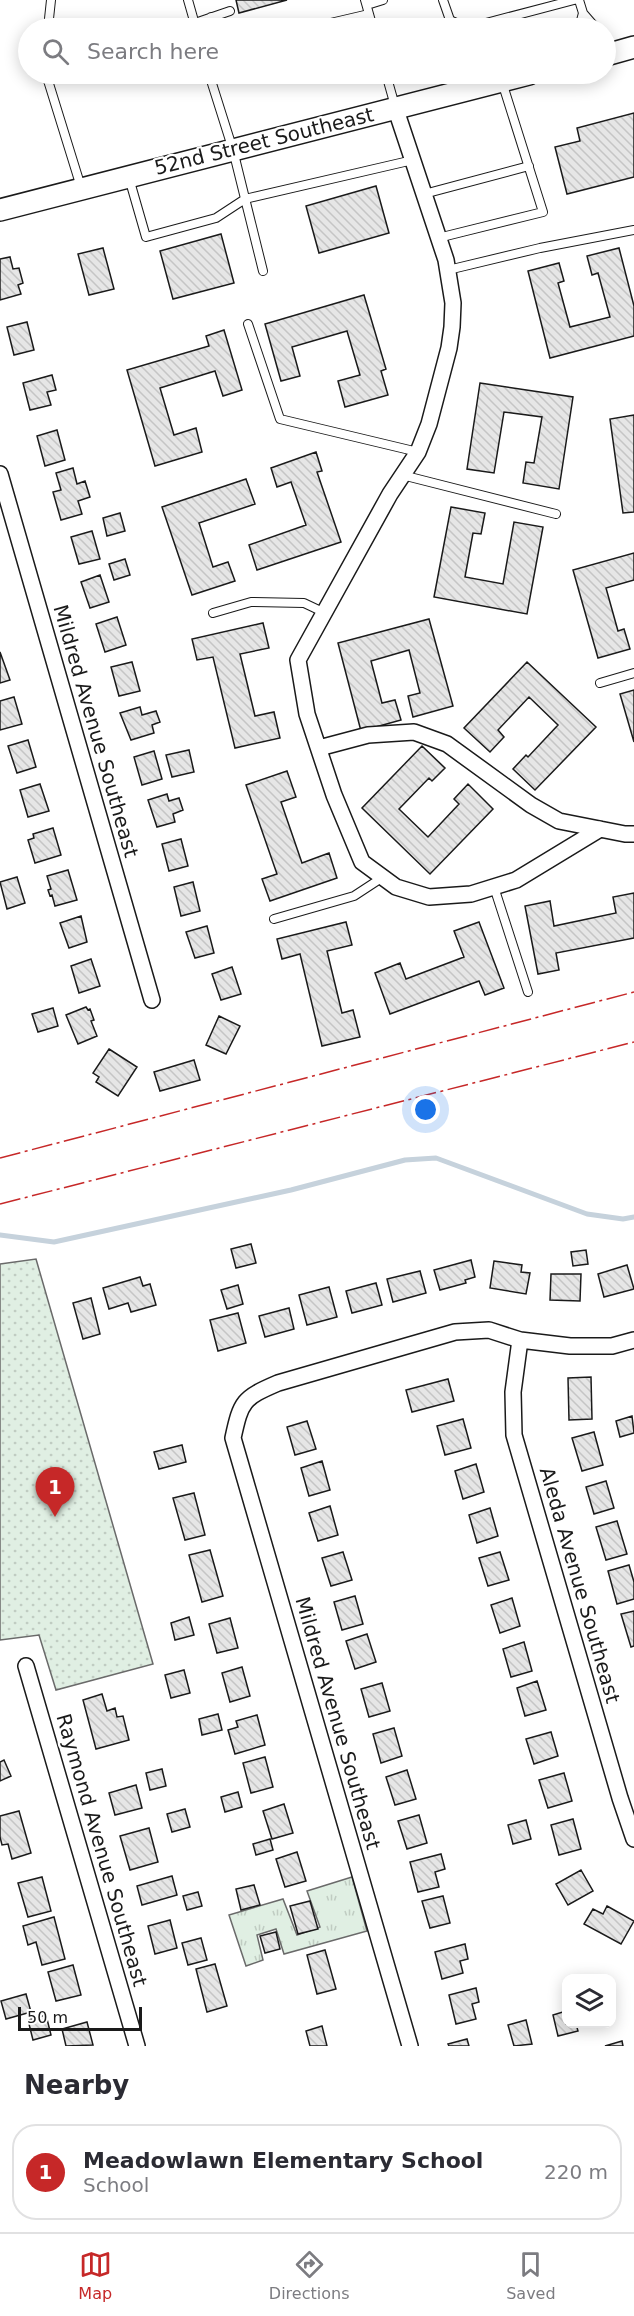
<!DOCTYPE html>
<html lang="en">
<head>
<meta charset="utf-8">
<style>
	body { margin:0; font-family:"DejaVu Sans",sans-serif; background:#f2f2f3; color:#2b2b33 }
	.controls { position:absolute; right:18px; bottom:18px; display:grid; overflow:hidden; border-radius:12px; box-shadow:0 3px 15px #0003 }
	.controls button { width:54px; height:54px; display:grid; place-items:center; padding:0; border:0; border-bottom:2px solid #e1e1e2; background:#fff; color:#2b2b33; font:30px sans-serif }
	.scale { position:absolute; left:18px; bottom:15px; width:124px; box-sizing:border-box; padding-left:6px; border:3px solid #1a1a1a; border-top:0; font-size:16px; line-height:21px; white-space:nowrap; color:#1a1a1a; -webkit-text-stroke:4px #fff; paint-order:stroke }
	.you { position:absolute; left:426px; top:1110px; width:21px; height:21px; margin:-15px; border:4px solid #fff; border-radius:50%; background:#1a73e8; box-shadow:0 0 0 9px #1a73e833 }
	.badge { display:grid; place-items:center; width:39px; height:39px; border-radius:50%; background:#c62828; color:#fff; font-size:20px; font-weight:700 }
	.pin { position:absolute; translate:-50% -50px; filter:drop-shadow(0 2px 3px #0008) }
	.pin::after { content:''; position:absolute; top:32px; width:21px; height:18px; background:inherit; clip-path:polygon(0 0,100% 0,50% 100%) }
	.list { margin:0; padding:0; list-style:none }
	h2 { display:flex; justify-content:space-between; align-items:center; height:78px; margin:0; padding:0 24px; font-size:26px }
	h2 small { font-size:20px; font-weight:400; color:#7c7c81 }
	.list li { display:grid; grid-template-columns:39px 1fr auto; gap:18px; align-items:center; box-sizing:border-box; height:96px; margin:0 12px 12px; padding:0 12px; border:2px solid #e1e1e2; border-radius:24px }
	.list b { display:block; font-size:22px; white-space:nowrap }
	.list p { margin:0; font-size:20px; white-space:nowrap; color:#7c7c81 }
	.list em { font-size:20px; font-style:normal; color:#7c7c81 }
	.icon { flex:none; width:33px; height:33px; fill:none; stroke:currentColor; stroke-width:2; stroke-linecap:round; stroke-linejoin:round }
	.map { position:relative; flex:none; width:634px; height:2046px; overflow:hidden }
	.search { position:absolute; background:#fff; box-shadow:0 3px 15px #0003; left:18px; right:18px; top:18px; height:66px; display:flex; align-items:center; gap:15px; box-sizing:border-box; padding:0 21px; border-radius:33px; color:#7c7c81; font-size:22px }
	.sheet { height:186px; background:#fff }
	nav { display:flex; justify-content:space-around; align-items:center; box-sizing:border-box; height:84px; border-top:2px solid #e1e1e2; background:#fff; font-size:16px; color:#7c7c81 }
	nav a { display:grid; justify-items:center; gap:3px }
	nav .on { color:#c62828 }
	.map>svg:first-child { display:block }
	.grass { fill:url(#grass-tufts); stroke:#6a6a6a; stroke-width:1.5 }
	.park { fill:url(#park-dots); stroke:#6a6a6a; stroke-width:1.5 }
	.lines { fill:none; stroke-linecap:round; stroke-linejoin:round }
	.stream { stroke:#c6d2dc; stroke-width:5 }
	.building { fill:url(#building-back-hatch); stroke:#1a1a1a; stroke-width:1.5 }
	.service-casing { stroke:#1a1a1a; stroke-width:10 }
	.minor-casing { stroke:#1a1a1a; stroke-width:18 }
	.secondary-casing { stroke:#1a1a1a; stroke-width:24 }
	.service { stroke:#fff; stroke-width:8 }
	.minor { stroke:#fff; stroke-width:15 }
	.secondary { stroke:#fff; stroke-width:21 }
	.power { stroke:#c62828; stroke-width:1.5; stroke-dasharray:21 4.5 3 4.5; stroke-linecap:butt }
	.labels { text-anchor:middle; stroke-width:4.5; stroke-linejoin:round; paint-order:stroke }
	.street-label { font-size:20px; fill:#1a1a1a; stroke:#fff }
</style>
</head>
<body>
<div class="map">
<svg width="634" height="2046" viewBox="0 0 634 2046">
	<defs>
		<pattern id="grass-tufts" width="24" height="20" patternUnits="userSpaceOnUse" patternTransform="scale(1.5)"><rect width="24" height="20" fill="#e0efe3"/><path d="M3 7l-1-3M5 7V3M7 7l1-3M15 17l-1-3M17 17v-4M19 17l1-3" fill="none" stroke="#c0ccc2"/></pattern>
		<pattern id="park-dots" width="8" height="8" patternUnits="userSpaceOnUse" patternTransform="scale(1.5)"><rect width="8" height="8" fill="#e0efe3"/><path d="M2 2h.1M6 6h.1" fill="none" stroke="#c0ccc2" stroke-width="1.8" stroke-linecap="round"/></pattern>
		<pattern id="building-back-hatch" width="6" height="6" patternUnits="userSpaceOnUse" patternTransform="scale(1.5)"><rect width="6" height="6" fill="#e6e6e6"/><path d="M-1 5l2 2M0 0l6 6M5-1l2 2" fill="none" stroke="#c5c5c5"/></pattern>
	</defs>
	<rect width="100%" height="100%" fill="#fff"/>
	<path class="grass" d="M352,1877L367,1931L284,1954L276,1929L257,1935L263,1960L246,1966L229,1915L283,1899L297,1935L320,1927L307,1891Z"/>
	<path class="park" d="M36,1259L153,1664L56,1690L39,1635L0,1640V1264Z"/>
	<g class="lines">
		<path class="stream" d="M0,1235L54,1242L291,1190L405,1160L436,1158L587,1214L623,1219L634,1217"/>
	</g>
	<path class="building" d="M236,0H287L239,13Z
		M634,113V177L567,194L555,147L580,141L577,128Z
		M376,186L389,233L319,253L306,206Z
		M221,234L234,283L173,299L160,251Z
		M103,248L114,289L89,295L78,254Z
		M619,248L634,306V336L550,358L528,271L559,263L564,281L558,283L570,327L610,317L598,273L592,275L587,256Z
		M10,257L13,269L19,268L23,283L18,285L21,294L0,300V259Z
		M364,295L386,369L381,371L388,395L345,407L338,381L360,375L347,331L292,347L300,376L281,381L265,324Z
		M27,322L34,350L14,355L7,327Z
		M224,330L242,390L223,396L215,371L160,388L174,435L196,428L202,452L155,466L127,370L209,346L206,336Z
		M52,375L56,390L47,392L51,405L30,410L23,383Z
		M480,383L573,397L559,489L523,483L526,462L534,463L542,417L504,412L494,473L467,469Z
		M634,415V512L623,513L610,419Z
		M57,430L65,460L45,466L37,436Z
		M316,452L322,471L317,472L341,542L257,570L249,545L306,525L291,482L277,487L271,468Z
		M73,468L77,484L85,481L90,497L78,501L82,514L61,520L53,492L61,490L56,473Z
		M246,479L255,504L199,523L213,567L228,562L235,581L192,595L162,507Z
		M451,507L485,513L481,534L473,533L465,577L503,584L514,522L543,527L527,614L434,597Z
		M120,513L125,531L107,536L103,518Z
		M92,531L100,559L79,564L71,537Z
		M634,553V580L606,588L618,631L624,629L630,649L598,658L573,570Z
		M125,559L130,575L114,580L109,564Z
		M100,575L109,602L90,608L81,582Z
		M117,617L126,645L105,652L96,624Z
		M429,619L453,706L413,717L408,696L420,693L409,650L371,661L382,703L395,700L401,720L361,731L338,643Z
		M263,623L269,648L240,654L255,716L274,712L280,738L235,748L213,657L197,660L192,639Z
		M0,652L10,680L0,683Z
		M132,662L140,691L119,696L111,667Z
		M527,662L596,727L535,790L513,769L526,755L528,757L558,725L529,697L498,730L504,737L490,752L464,728Z
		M634,690V742L620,694Z
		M14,697L22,724L0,730V701Z
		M140,707L142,715L156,711L160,722L152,725L154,733L131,740L120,713Z
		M28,740L36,767L17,773L8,746Z
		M422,746L445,768L432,781L429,778L399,809L428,837L459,804L454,799L468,784L493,809L430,874L362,808Z
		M189,750L194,772L172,777L166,755Z
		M154,751L162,779L142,785L134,757Z
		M287,771L296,797L281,802L302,863L329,853L337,878L270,901L262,879L277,874L246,785Z
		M40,784L49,811L28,817L20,790Z
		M167,794L169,801L179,798L183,810L173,814L175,822L157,827L148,800Z
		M53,828L61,855L35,863L28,840L34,838L33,834Z
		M181,839L188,866L169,871L162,844Z
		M68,870L77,900L55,906L52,895L50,896L48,890L51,889L47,876Z
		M17,877L25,903L7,909L0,882Z
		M193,882L200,911L181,916L174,887Z
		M634,893V938L556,953L559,970L538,974L525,906L550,901L554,926L616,913L613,897Z
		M81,916L87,942L69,948L60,923Z
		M346,922L352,945L327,951L342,1013L353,1010L360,1037L322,1046L300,954L282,959L277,939Z
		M479,922L504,988L485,995L479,981L390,1014L375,973L400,963L406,979L464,957L454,931Z
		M207,926L214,953L195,958L186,932Z
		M91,959L100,986L79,993L71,966Z
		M232,967L241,994L221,1000L212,974Z
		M86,1007L88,1010L90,1009L94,1020L91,1021L97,1036L78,1044L66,1015Z
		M53,1008L58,1026L38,1032L32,1014Z
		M219,1016L240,1026L226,1054L206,1045Z
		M109,1049L137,1067L118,1096L96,1082L99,1077L93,1073Z
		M194,1060L200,1080L160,1091L154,1072Z
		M251,1244L256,1263L236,1268L231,1249Z
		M586,1250L588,1264L573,1266L571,1252Z
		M471,1260L475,1277L465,1280L466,1283L440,1290L434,1270Z
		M494,1261L522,1265L521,1272L530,1273L526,1294L490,1288Z
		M627,1265L634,1289L604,1297L598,1274Z
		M420,1271L426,1293L393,1302L387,1279Z
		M551,1274H581L580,1301L550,1300Z
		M140,1277L143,1286L150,1284L156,1305L131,1312L128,1303L109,1309L103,1288Z
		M376,1283L382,1305L352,1313L346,1291Z
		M238,1285L243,1304L227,1309L221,1290Z
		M329,1287L337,1317L307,1325L299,1295Z
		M91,1298L100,1334L83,1339L73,1303Z
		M289,1308L294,1329L265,1337L259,1316Z
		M238,1313L246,1343L218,1351L210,1320Z
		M591,1377L592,1419L569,1420L568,1378Z
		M448,1379L454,1401L412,1412L406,1390Z
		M632,1416L634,1433L620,1437L616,1421Z
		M463,1419L471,1448L445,1455L437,1426Z
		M307,1421L316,1449L295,1455L287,1427Z
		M594,1432L603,1465L582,1471L572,1438Z
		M182,1445L186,1462L159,1469L154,1452Z
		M322,1461L330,1490L309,1496L301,1468Z
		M476,1464L484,1492L463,1499L455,1471Z
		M606,1481L614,1508L594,1514L586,1487Z
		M194,1493L205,1535L185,1540L173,1498Z
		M330,1506L338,1535L318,1541L309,1513Z
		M490,1508L498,1536L477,1543L469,1515Z
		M617,1521L627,1554L606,1560L596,1527Z
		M210,1550L223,1596L202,1602L189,1555Z
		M343,1552L352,1580L331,1586L322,1558Z
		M500,1552L509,1580L488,1586L479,1558Z
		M629,1565L634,1582V1599L617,1604L608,1571Z
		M355,1596L363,1624L342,1630L334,1602Z
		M512,1598L520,1626L500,1633L491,1605Z
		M634,1611V1646L631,1647L621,1614Z
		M189,1617L194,1635L175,1640L171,1623Z
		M230,1618L238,1648L217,1653L209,1624Z
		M367,1634L376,1662L355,1669L346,1641Z
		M524,1642L532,1671L511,1677L503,1649Z
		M242,1667L250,1696L230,1702L222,1673Z
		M184,1670L190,1693L171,1698L165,1675Z
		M537,1681L546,1710L525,1716L517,1688Z
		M382,1683L390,1711L369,1717L361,1689Z
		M102,1694L107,1711L115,1708L117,1717L123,1716L129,1740L96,1749L83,1700Z
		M218,1714L222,1730L202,1735L199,1719Z
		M257,1715L265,1745L235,1754L228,1730L238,1727L236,1721Z
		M394,1728L402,1756L381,1763L373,1734Z
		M551,1732L558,1756L534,1764L526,1739Z
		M265,1757L273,1787L251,1793L243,1763Z
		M4,1760L11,1776L0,1781V1762Z
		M162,1769L166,1786L150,1790L146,1773Z
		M407,1770L416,1799L395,1805L386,1777Z
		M564,1773L572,1801L548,1808L539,1780Z
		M136,1785L142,1808L115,1815L109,1793Z
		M238,1792L242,1807L225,1812L221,1797Z
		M284,1804L293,1833L272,1839L263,1811Z
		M185,1809L190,1827L172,1832L167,1814Z
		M19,1811L31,1853L12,1859L8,1844L2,1845L0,1837V1816Z
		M419,1815L427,1843L407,1849L398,1821Z
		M573,1819L581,1849L559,1855L551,1825Z
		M526,1820L531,1839L513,1844L508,1825Z
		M149,1828L158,1862L130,1870L120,1836Z
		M270,1839L273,1850L256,1855L253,1844Z
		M297,1852L306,1881L285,1887L276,1859Z
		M441,1854L445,1869L435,1872L439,1887L418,1892L410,1862Z
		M581,1870L593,1891L568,1905L556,1884Z
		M172,1876L177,1895L142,1905L137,1886Z
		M42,1877L51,1911L28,1917L18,1883Z
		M254,1885L260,1905L241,1910L236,1889Z
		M198,1892L202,1906L187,1910L183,1896Z
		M443,1896L450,1923L430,1928L422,1901Z
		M310,1901L318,1929L298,1934L290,1906Z
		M607,1906L634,1921L621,1944L584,1924L593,1909L603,1914Z
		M54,1917L65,1959L42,1965L36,1942L28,1945L23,1926Z
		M170,1920L177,1948L155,1954L148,1926Z
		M276,1932L280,1949L265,1953L260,1936Z
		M201,1938L207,1960L188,1965L182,1943Z
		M465,1944L468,1959L460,1961L463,1973L442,1979L435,1952Z
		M325,1950L336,1989L317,1994L307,1955Z
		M215,1964L227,2006L207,2012L196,1969Z
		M73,1965L81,1995L56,2001L48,1972Z
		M476,1988L479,2002L472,2004L476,2019L456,2024L449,1995Z
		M26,1994L31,2012L6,2019L1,2001Z
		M566,2011V2024H576L578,2031L558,2036L553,2015Z
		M46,2015L51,2035L33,2040L28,2020Z
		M526,2020L532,2044L514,2046L508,2025Z
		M87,2022L93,2045L66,2046L62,2029Z
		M322,2026L327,2046H310L306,2031Z
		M467,2039L469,2046H449L448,2044Z
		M622,2041L623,2046H605Z"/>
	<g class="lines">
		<defs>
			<path id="service" d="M188,0L196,28
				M365,0L373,28
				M443,0L450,20L467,28L574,0
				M579,0L583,13L596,28
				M367,5L383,0
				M211,17L214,28
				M195,23L230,11
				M48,28L51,0
				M309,28L369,14
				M579,28L583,13
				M606,40L614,51
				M46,74L81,187
				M209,74L233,150L263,271
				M386,74L395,106
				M129,178L146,237L216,218L245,199L413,160
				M424,194L529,166
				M438,238L543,212L502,82
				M448,270L540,248L634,230
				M248,324L280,419L418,452
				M402,475L556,514
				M213,613L251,602L304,603L323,612
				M600,683L634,673
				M494,887L528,992
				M274,919L354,896L383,877"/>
			<path id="minor" d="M395,107L446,260L453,303L452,327L449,348L429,424L418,452L390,494L298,660L307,714L334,795L362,862L396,887L429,897L471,894L516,880L600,829
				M0,474L152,1000
				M319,748L368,735L414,732L447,744L531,805L559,821L625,834H634
				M520,1340L513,1392L514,1435L620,1798L634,1839
				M26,1666L137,2046
				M410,2046L233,1438C241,1401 243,1398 278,1383L455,1332L489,1330L520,1340L570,1346H612L634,1340"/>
			<path id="secondary" d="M606,55L634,47
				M0,210L529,74"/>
		</defs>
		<use href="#service" class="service-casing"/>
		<use href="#minor" class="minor-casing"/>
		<use href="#secondary" class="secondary-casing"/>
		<use href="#service" class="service"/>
		<use href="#minor" class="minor"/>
		<use href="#secondary" class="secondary"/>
		<path class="power" d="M0,1158L634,992
			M0,1204L634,1042"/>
	</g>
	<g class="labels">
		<g class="street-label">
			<text transform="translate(264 141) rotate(-14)" y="7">52nd Street Southeast</text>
			<text transform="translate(96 731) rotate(74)" y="7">Mildred Avenue Southeast</text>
			<text transform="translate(580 1585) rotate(74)" y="7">Aleda Avenue Southeast</text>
			<text transform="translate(338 1723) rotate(74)" y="7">Mildred Avenue Southeast</text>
			<text transform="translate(102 1850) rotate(74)" y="7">Raymond Avenue Southeast</text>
		</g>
	</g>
</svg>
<div class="controls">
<button><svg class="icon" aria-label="layers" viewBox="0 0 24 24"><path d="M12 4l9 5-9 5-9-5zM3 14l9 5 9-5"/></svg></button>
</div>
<div class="scale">50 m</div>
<div class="you"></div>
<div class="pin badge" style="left:55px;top:1517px">1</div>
<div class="search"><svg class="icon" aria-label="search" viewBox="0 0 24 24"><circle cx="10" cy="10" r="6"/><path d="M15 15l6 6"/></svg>Search here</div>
</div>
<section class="sheet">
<h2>Nearby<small></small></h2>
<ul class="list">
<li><span class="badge">1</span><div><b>Meadowlawn Elementary School</b><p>School</p></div><em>220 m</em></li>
</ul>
</section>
<nav>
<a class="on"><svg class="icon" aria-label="map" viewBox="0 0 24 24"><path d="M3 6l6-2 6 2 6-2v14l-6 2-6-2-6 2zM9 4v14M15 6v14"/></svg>Map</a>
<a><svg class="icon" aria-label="directions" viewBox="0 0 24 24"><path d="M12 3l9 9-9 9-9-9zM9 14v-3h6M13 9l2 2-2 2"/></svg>Directions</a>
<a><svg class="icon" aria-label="saved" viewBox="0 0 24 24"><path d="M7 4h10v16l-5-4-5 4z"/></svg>Saved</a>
</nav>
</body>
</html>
